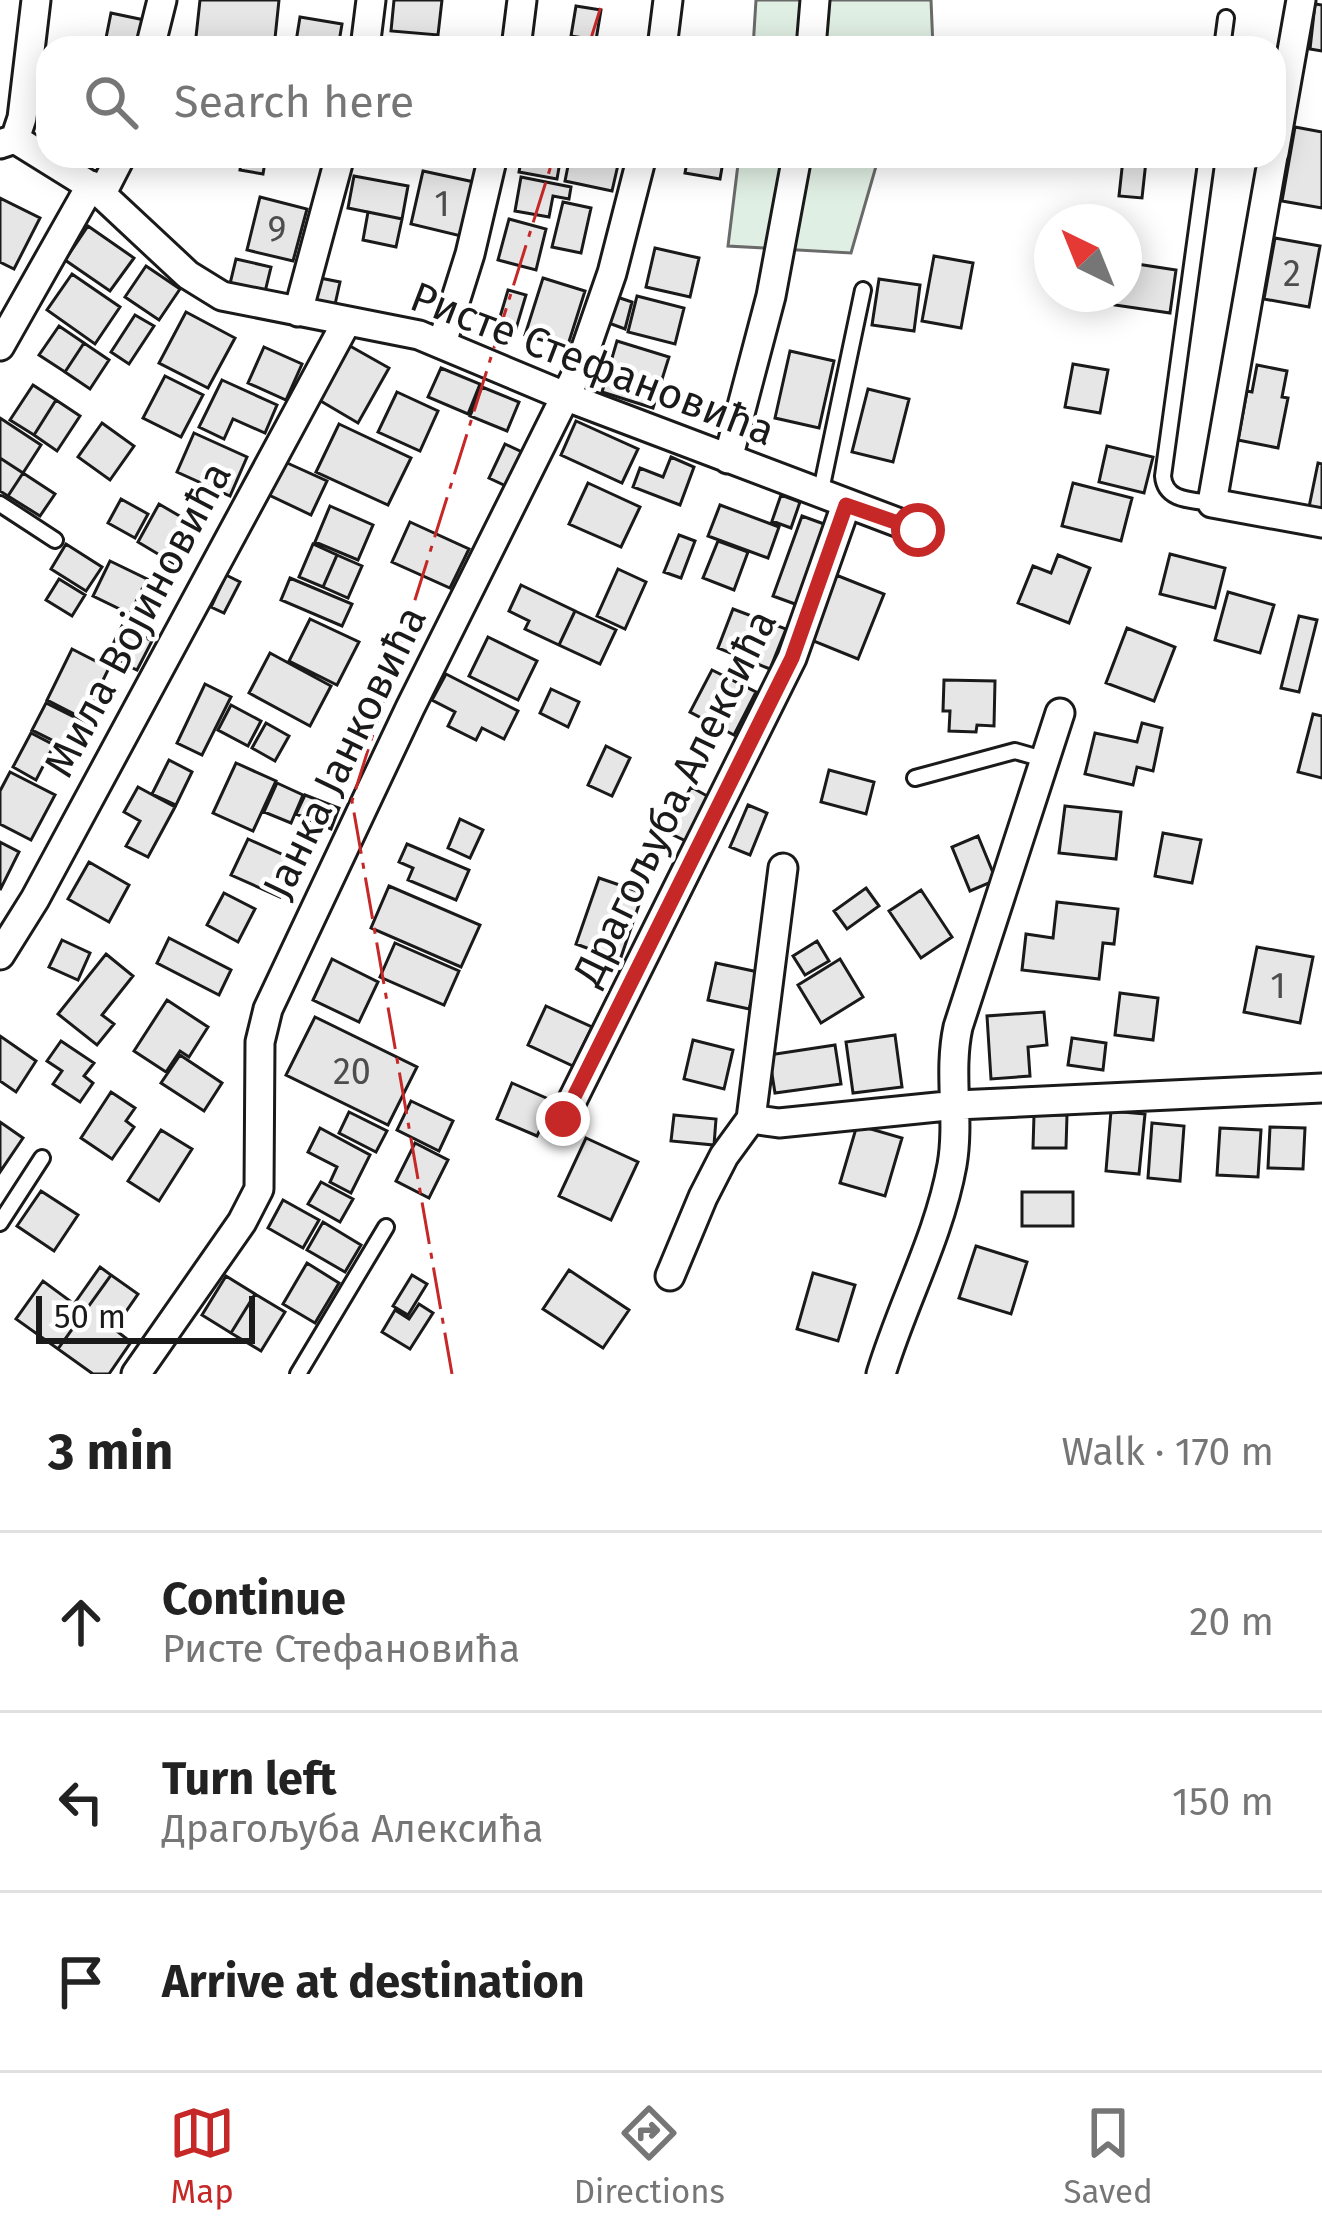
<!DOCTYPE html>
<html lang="en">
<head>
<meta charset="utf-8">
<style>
	body { margin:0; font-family:"Fira Sans",sans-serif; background:#f6f6f6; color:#222 }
	.compass { position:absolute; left:1034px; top:204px; width:108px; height:108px; border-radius:50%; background:#fff; box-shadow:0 6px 30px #0003; rotate:317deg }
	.scale { position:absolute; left:36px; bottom:30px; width:219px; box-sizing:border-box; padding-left:12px; border:6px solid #1a1a1a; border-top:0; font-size:33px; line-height:42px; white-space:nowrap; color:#1a1a1a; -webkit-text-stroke:9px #fff; paint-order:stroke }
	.stop { position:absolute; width:36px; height:36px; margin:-27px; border:9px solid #c62828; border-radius:50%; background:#fff }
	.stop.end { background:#c62828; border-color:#fff; box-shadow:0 3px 12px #0008 }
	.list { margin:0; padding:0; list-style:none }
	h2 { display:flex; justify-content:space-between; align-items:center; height:156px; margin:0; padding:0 48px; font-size:51px }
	h2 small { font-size:39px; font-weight:400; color:#767676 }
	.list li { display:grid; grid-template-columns:78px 1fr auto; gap:36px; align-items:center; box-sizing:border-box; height:180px; padding:0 48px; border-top:3px solid #e0e0e0 }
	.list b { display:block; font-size:45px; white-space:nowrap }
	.list p { margin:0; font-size:39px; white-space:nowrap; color:#767676 }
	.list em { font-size:39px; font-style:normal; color:#767676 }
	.icon { flex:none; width:66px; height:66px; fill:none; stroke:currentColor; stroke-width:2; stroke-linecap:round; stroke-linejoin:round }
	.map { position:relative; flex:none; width:1322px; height:1374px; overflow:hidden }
	.search { position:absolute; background:#fff; box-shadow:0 6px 30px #0003; left:36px; right:36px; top:36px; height:132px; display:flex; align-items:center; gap:30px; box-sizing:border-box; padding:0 42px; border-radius:36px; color:#767676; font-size:45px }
	.sheet { height:696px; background:#fff }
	nav { display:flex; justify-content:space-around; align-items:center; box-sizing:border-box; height:168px; border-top:3px solid #e0e0e0; background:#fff; font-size:33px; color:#767676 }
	nav a { display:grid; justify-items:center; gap:6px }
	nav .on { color:#c62828 }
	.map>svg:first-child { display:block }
	.green { fill:#e0efe3; stroke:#6a6a6a; stroke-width:3 }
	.building { fill:#e6e6e6; stroke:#1a1a1a; stroke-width:3 }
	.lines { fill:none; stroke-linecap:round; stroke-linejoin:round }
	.lane-casing { stroke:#1a1a1a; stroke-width:20 }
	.street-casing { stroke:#1a1a1a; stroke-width:33 }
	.lane { stroke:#fff; stroke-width:14 }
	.street { stroke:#fff; stroke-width:27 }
	.power { stroke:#c62828; stroke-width:3; stroke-dasharray:42 9 6 9; stroke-linecap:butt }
	.route { stroke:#c62828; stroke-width:15 }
	.labels { text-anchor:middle; stroke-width:9; stroke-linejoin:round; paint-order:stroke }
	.number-label { font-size:36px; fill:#4d4d4d }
	.street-label { font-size:42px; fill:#1a1a1a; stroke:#fff }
</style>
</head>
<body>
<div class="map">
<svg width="1322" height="1374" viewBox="0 0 1322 1374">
	<rect width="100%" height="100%" fill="#fff"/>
	<path class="green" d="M756,0H931L933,48H753Z
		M739,156H879L851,253L728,246Z"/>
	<path class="building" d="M200,0H279L274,48L195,46Z
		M394,0H442L438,35L391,31Z
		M1315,4L1322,5V51L1310,49Z
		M576,6L601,10L596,40L571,36Z
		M111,13L149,21L144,48H104Z
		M300,17L342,24L338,48H295Z
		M1295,127L1322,132V208L1282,201Z
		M242,156H266L263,174L240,170Z
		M522,156H561L557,179L519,172Z
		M570,156H620L612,191L565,181Z
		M688,156H724L720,179L685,173Z
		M1123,159L1146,161L1142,198L1119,196Z
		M423,171L474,182L461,236L411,224Z
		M354,176L408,186L402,219L348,208Z
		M521,177L571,187L569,199L553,196L549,217L515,211Z
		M260,197L307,209L293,261L247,250Z
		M0,198L40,218L14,269L0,262Z
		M563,202L591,208L581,253L552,247Z
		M368,212L402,219L396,247L363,240Z
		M509,219L546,229L536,270L498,260Z
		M88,226L134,258L110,291L65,260Z
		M1275,238L1320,246L1309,307L1264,299Z
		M655,248L699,258L690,297L646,287Z
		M934,256L973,263L961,328L922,321Z
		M236,259L271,267L264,296L229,288Z
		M1124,262L1176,270L1170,313L1115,305L1117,294H1124Z
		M146,266L180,289L159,320L125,297Z
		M72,274L120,307L95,344L47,310Z
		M315,277L340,282L334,309L309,303Z
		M543,278L585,291L567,348L525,335Z
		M879,279L920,285L914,331L872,325Z
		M508,290L526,295L515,332L497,327Z
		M614,296L632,302L625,329L606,322Z
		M637,296L684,308L675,344L628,332Z
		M186,312L235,338L208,388L159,363Z
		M135,315L154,326L129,364L111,352Z
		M59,326L84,343L65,372L39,355Z
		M617,341L669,357L653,408L602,392Z
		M84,343L109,360L90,389L65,372Z
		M350,346L389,368L358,423L319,400Z
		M264,347L302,364L286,400L248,383Z
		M790,351L834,361L819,428L775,418Z
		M1073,364L1108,370L1100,413L1065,407Z
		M1257,365L1287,371L1282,397L1288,398L1278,448L1238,440L1247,391L1252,392Z
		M441,368L480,384L468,414L428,397Z
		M165,376L203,395L181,437L143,418Z
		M222,380L277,405L265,433L233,419L224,439L199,427Z
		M33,385L56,400L34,435L10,420Z
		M482,387L519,402L507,431L470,416Z
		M868,389L909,399L893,462L852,452Z
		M397,392L438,411L420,451L378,432Z
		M56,400L80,416L57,451L34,435Z
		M0,418L41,445L23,473L0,458Z
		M576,421L638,449L622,483L561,455Z
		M102,423L134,446L110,480L78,457Z
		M339,424L411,458L388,505L316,472Z
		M194,433L247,457L230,496L177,472Z
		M505,444L522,452L506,486L489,478Z
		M1107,446L1153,457L1144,493L1099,482Z
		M671,457L694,467L680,505L633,487L640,468L663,477Z
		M0,458L23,473L8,496L0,491Z
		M285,462L327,481L311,515L269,495Z
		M1318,463L1322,464V514L1308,512Z
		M23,473L55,494L40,516L8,496Z
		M588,483L640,507L621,547L569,524Z
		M1073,483L1132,498L1121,541L1062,526Z
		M781,495L800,502L791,528L772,521Z
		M121,499L148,514L135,538L108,523Z
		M159,504L195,525L173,563L138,542Z
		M720,505L779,527L768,558L708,536Z
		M330,506L373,525L358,560L315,542Z
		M802,516L835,528L806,608L773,596Z
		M410,522L469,549L450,588L392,562Z
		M679,535L695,541L681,578L664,572Z
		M718,541L748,552L734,590L703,578Z
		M66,544L102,567L86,591L51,569Z
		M313,544L337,555L323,587L299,577Z
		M1170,554L1225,568L1215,608L1160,594Z
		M337,555L362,566L348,598L323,587Z
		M1058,555L1090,568L1069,623L1018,603L1033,566L1051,573Z
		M110,561L147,579L130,614L93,596Z
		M618,569L646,582L625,629L597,616Z
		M226,575L240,582L224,613L211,607Z
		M836,575L884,594L858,659L811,640Z
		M290,578L352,604L342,626L281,600Z
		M59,579L85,595L72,616L46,600Z
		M521,585L575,611L559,645L525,629L529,621L509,611Z
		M1228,592L1274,605L1260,653L1215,640Z
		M733,609L786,629L770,669L718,648Z
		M575,611L616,630L600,664L559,645Z
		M1299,616L1317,620L1299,692L1281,688Z
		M310,619L359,642L337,685L289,661Z
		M122,626L152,641L137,670L107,656Z
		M1127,628L1175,647L1154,701L1106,683Z
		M488,637L537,661L518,700L469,676Z
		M72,649L109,668L84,719L47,700Z
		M270,653L331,686L310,726L249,693Z
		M712,670L756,692L734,735L690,712Z
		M446,674L518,711L504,739L482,728L476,740L448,726L455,712L432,700Z
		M944,680L995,681L994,726L977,725L976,732L949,731L950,711H943Z
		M205,684L231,697L202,755L177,743Z
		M551,689L579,702L568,727L540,713Z
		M46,703L92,726L78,753L32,730Z
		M231,705L261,721L248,746L218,730Z
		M1313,714L1322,716V778L1298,772Z
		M266,723L289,736L275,761L252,748Z
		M1142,723L1162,728L1153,771L1137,767L1133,785L1085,774L1095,733L1137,742Z
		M31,733L54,745L36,780L13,767Z
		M606,746L630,758L612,796L588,785Z
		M169,760L192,772L176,805L152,794Z
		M236,763L276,781L253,831L213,813Z
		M829,770L874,782L866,814L821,802Z
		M10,772L55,795L31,840L0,824V791Z
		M277,783L303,795L291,823L264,812Z
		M138,787L175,807L148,857L126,846L140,821L124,812Z
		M691,787L709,797L686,841L667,832Z
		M305,795L339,808L331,829L296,814Z
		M748,805L767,813L750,855L730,847Z
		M1065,806L1121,812L1116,859L1059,853Z
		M460,819L483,830L470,858L448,848Z
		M1163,833L1201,840L1192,883L1155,876Z
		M978,836L996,880L970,891L952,847Z
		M248,839L297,861L280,897L231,875Z
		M0,842L19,852L0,890Z
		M407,844L469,870L456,900L408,880L413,868L399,862Z
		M89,862L129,885L109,922L68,899Z
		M599,878L643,893L620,960L576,944Z
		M389,886L480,925L461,967L371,928Z
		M866,888L879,906L847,929L834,911Z
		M921,890L952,937L921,958L889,911Z
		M224,893L255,909L238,942L207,925Z
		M1057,902L1118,909L1114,944L1103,943L1099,979L1022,970L1026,934L1053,938Z
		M169,938L231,970L219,995L157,963Z
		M62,940L90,953L78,980L49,967Z
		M817,941L829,961L805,975L793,956Z
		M395,943L459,971L444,1005L380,977Z
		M1257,947L1313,957L1300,1023L1244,1012Z
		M106,954L133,976L102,1015L114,1024L97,1045L58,1014Z
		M332,959L378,982L359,1022L313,1000Z
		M840,959L863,997L821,1023L798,985Z
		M716,963L758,972L749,1009L708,1000Z
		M1120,993L1158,998L1153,1040L1115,1035Z
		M167,1000L208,1027L189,1057L180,1051L166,1072L134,1051Z
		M546,1006L592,1027L573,1066L528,1045Z
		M1044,1012L1047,1045L1028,1047L1030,1076L991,1079L987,1016Z
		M315,1017L417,1067L388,1125L286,1075Z
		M895,1035L902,1087L853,1093L846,1042Z
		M0,1036L36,1061L16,1092L0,1081Z
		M1072,1038L1106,1043L1103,1070L1068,1065Z
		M693,1040L733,1050L724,1089L684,1079Z
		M61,1041L94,1063L84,1076L93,1083L80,1102L53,1084L62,1071L47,1061Z
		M835,1045L841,1084L775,1093L769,1055Z
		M180,1055L222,1083L204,1111L161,1083Z
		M512,1083L553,1101L537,1136L497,1119Z
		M111,1092L135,1108L126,1121L134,1127L112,1159L81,1138Z
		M411,1101L453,1121L439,1151L397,1130Z
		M1111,1111L1145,1114L1139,1174L1106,1171Z
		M349,1112L387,1131L376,1152L339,1133Z
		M674,1115L716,1119L714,1145L671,1141Z
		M1034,1115H1067L1066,1148H1033Z
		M0,1122L23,1138L0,1172Z
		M1152,1123L1184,1126L1180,1181L1148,1178Z
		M857,1125L902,1138L885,1196L840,1183Z
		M1270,1127L1305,1128L1303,1169L1268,1168Z
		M320,1128L370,1155L351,1193L330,1182L337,1167L308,1152Z
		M1220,1128L1261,1130L1258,1177L1217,1175Z
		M161,1130L192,1149L159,1201L128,1181Z
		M586,1138L638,1162L611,1220L559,1196Z
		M415,1143L448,1160L429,1198L396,1181Z
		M321,1182L353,1199L340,1222L308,1204Z
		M41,1191L78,1215L54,1251L17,1226Z
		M1022,1192H1073V1226H1022Z
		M283,1200L319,1220L303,1248L268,1228Z
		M323,1222L361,1245L345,1272L307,1250Z
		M976,1246L1027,1262L1011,1314L959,1298Z
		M307,1263L339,1283L315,1323L283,1304Z
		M100,1267L111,1275L58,1349L16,1319L43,1281L74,1304Z
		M569,1270L629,1310L603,1348L543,1309Z
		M813,1273L855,1285L838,1341L797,1329Z
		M111,1275L138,1294L114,1329L131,1342L109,1374H93L58,1349Z
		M412,1275L427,1284L408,1315L393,1306Z
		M226,1276L255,1294L231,1333L202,1315Z
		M255,1294L285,1312L261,1351L231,1333Z
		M419,1304L433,1313L410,1349L382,1332L395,1310L409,1319Z"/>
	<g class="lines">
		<defs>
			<path id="lane" d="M1222,48L1226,18
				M1207,156L1163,476C1165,501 1191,500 1212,503
				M820,495L863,290
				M0,504L55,540
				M915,778L1015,751L1043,759
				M0,1223L42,1158
				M298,1374L386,1227"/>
			<path id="street" d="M150,48L162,0
				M365,48L371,0
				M516,48L522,0
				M662,48L668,0
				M811,48L815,0
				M15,139L22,118L36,0
				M0,144L15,139L97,190L188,275L222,296L419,335L567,397L918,530
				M1274,153L1301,0
				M1273,156L1212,503L1322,523
				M102,193L121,156
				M298,312L340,156
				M442,343L470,254L493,156
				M0,346L91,185
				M728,459L771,296L797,156
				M0,955L35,899L347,321
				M563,1119L792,658L846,505
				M751,1119L779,1123L957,1105L1322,1088
				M670,1276L703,1197L724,1156L751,1119L783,868
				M136,1374L242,1222L259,1189L260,1042L268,1009L410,708L578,371L612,273L642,156
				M881,1374C902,1304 939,1237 952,1165C960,1118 948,1073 958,1027L1060,713"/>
		</defs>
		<use href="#lane" class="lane-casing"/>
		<use href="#street" class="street-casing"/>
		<use href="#lane" class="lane"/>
		<use href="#street" class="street"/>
		<path class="power" d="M588,48L603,0
			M452,1374L352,801L554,156"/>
	</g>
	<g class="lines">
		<path class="route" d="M563,1119L792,658L846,505L918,530"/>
	</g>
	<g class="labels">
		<g class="number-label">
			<text x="442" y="216">1</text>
			<text x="277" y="242">9</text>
			<text x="1292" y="286">2</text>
			<text x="1278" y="998">1</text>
			<text x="352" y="1084">20</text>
		</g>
		<g class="street-label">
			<text transform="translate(593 363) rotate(21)" y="15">Ристе Стефановића</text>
			<text transform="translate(137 619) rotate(-62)" y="15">Мила Војиновића</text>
			<text transform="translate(344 752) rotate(-64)" y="15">Јанка Јанковића</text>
			<text transform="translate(674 797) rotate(-64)" y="15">Драгољуба Алексића</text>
		</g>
	</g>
</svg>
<svg class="compass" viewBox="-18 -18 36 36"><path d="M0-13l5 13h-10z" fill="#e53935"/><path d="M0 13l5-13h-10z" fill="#767676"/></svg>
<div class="scale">50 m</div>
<div class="stop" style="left:918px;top:530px"></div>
<div class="stop end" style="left:563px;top:1119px"></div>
<div class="search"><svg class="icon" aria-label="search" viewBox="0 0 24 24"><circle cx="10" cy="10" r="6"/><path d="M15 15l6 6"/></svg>Search here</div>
</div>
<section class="sheet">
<h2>3 min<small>Walk · 170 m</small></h2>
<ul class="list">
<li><svg class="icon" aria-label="ahead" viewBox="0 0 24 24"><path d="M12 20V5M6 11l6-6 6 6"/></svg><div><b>Continue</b><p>Ристе Стефановића</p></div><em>20 m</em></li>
<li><svg class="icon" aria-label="left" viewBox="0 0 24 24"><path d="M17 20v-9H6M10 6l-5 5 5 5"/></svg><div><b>Turn left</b><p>Драгољуба Алексића</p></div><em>150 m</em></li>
<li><svg class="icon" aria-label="arrive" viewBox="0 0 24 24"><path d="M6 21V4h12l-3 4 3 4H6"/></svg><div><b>Arrive at destination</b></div></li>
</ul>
</section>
<nav>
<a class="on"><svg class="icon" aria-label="map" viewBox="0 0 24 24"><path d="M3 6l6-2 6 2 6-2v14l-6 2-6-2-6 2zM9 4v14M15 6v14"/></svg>Map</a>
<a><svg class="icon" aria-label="directions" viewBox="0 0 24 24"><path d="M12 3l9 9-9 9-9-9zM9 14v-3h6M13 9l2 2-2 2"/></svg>Directions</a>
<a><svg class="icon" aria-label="saved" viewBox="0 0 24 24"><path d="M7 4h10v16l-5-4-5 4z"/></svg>Saved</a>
</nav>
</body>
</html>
